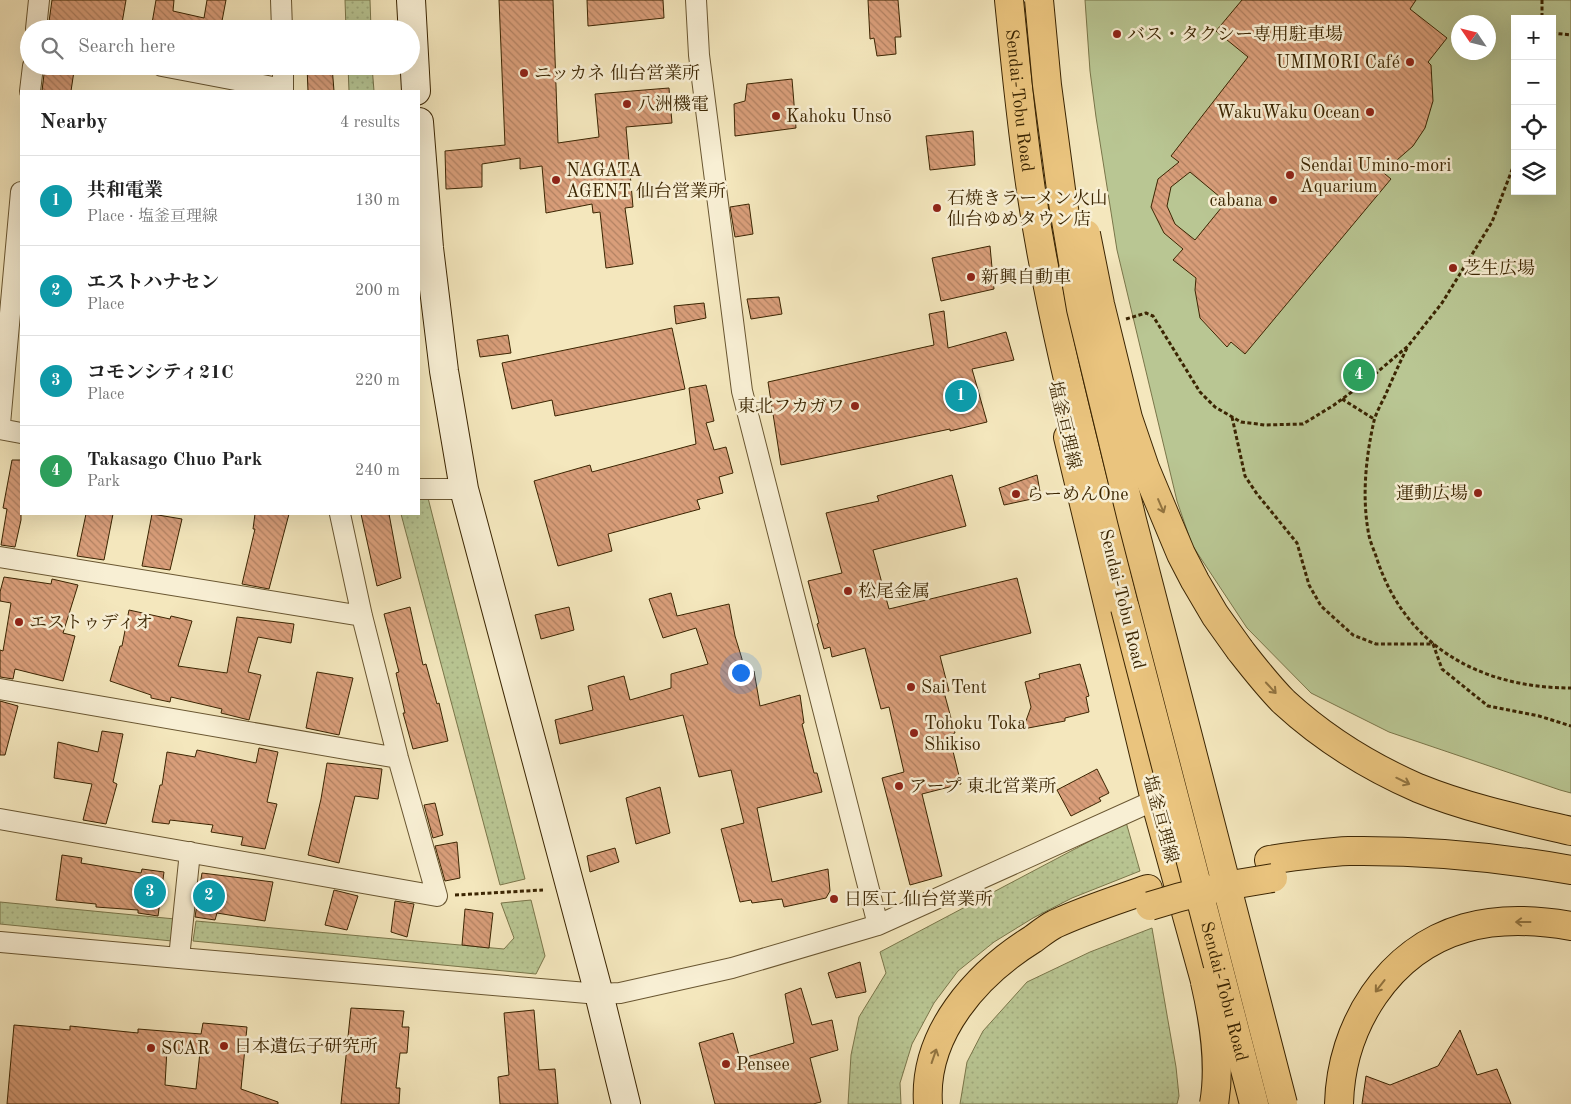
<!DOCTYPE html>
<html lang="en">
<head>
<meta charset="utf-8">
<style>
	body { margin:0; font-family:"Old Standard TT","Noto Serif JP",serif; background:#f2f2f2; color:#222 }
	.controls { position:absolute; right:15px; top:15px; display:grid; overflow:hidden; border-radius:0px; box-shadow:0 5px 20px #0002 }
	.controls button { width:45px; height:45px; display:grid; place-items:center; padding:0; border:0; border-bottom:1px solid #e0e0e0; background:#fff; color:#222; font:25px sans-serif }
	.compass { position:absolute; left:1451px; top:15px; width:45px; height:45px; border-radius:50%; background:#fff; box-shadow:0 5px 20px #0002; rotate:305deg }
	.you { position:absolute; left:740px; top:672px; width:18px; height:18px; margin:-12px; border:4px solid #fff; border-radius:50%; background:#1a73e8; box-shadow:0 0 0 8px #1a73e833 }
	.badge { display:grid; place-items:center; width:32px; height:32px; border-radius:50%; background:#8f2418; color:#fff; font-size:16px; font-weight:700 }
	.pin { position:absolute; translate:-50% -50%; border:2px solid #fff; box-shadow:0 1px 5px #0006 }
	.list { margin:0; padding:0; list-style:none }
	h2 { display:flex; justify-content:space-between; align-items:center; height:65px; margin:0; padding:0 20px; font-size:21px }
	h2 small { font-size:16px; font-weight:400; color:#767676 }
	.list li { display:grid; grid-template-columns:32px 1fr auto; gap:15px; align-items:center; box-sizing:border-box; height:90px; padding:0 20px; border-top:1px solid #e0e0e0 }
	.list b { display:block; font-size:19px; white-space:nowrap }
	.list p { margin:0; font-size:16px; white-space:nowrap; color:#767676 }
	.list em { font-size:16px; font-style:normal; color:#767676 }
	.icon { flex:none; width:28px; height:28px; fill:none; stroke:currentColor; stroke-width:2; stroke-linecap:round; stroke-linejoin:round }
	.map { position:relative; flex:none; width:1571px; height:1104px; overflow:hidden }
	.search { position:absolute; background:#fff; box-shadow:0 5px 20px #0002; left:20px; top:20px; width:400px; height:55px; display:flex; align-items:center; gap:12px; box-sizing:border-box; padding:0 18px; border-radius:28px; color:#767676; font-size:19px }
	.panel { position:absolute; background:#fff; box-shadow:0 5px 20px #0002; left:20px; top:90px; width:400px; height:425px; border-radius:0px }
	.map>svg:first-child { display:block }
	.grass { fill:url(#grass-dots); stroke:#7a764a }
	.park { fill:#b9c693; stroke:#7a764a; fill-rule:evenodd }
	.building { fill:url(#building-back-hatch); stroke:#3b2502; fill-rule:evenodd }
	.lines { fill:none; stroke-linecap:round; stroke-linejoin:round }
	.street-casing { stroke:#695631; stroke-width:22 }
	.secondary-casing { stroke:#3b2502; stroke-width:30 }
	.primary-casing { stroke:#3b2502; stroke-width:30 }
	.highway-casing { stroke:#3b2502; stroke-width:30 }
	.path { stroke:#3b2502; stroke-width:3; stroke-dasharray:4 2.5; stroke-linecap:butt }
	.street { stroke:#f8efd4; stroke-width:20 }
	.secondary { stroke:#f8efd4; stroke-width:28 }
	.primary { stroke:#eac47e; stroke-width:28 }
	.highway { stroke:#eac47e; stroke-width:28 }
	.highway-bridge-casing { stroke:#3b2502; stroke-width:30; stroke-linecap:butt }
	.highway-bridge { stroke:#eac47e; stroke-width:28 }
	.oneway { stroke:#927440 }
	.poi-dot { fill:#8f2418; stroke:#f8efd4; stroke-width:2 }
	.labels { text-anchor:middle; stroke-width:5; stroke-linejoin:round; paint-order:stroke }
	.poi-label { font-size:18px; fill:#3b2502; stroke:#f8efd4; text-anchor:start }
	.street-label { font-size:18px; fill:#3b2502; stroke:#f8efd4 }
</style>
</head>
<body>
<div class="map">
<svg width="1571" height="1104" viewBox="0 0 1571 1104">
	<defs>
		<pattern id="grass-dots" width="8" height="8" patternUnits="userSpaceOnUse" patternTransform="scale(1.25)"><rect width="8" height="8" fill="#b9c693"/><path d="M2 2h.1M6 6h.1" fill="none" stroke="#a0aa7d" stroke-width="1.8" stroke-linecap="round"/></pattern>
		<pattern id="building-back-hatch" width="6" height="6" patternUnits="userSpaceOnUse" patternTransform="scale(1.25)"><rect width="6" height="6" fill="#d99e7a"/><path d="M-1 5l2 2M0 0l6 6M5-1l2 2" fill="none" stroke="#b18162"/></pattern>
	</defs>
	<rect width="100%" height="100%" fill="#f4e7bd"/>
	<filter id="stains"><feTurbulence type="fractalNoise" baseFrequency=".004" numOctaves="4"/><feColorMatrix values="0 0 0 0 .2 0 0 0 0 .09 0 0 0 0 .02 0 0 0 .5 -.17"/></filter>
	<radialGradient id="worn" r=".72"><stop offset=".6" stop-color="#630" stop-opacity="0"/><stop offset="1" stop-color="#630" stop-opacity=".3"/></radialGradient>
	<path class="grass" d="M345,0H370L371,29H346Z
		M348,66H372L374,91H349Z
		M427,494L525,879L500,885L401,514H419V496Z
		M1126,822L1140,871L1072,898L1033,918L994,942L958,971L934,1003L912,1044L900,1083L901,1104H848L851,1055L859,1017L886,973L880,952Z
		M531,900L545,956L536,974L193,941L196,921L504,949L514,938L501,903Z
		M0,902L175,919L172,941L0,924Z
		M1152,928L1176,1067L1179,1096L1177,1104H960L967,1062L983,1031L1027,982L1090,952Z"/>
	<path class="park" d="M1085,0H1571V793L1560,790L1389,732L1311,693L1247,628L1192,545L1177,501L1117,250L1096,117L1090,71ZM1515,19H1552V191H1515ZM1458,22H1488V52H1458Z"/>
	<path class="building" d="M52,0H126L121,29H48Z
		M156,0H174L173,11L204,18L207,0H226L222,21L225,22L224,29H151Z
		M499,0H553L558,143L599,137L595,94L669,88L672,123L626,127L633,207L625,208L633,264L606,268L600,212L593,213L592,204L546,213L542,166L520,169V158L482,164V187L446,189L445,151L505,145Z
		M587,0H663L664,18L588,26Z
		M868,0H898L901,37H895L896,54L877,56L874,38L870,39Z
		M1242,0H1416L1410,9L1447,38L1428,62L1431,65L1433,101L1425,128L1413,146L1397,160L1379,169L1391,179L1245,354L1231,342L1227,347L1200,318L1195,290L1196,278L1173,260L1183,249L1164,233L1151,207L1158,179L1179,162L1171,156L1248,57L1216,31ZM1190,172L1226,202L1195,240L1175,224L1167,206L1171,187Z
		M45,66L74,71L71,91H42Z
		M307,66H332L334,91H308Z
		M792,79L796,128L735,136L734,104L745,101L747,84Z
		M973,131L975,165L930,170L926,136Z
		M749,204L753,234L735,237L730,207Z
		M990,246L994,289L941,301L932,258Z
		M779,297L782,314L751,319L747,299Z
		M704,303L706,318L676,324L674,306Z
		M944,311L948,348L1006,332L1014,360L972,369L987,422L950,431V429L781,465L768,382L934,345L929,314Z
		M672,328L685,389L555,416L552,400L512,409L502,363Z
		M508,335L511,353L480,357L477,340Z
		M706,385L714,421L706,423L714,450L726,447L733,473L719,477L723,493L697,500L700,509L608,534L612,551L558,566L534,481L590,465L592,472L696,444L689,388Z
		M12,460H21V520L15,547L1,545L7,509L3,508Z
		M952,475L966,526L873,550L889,609L1017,578L1031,633L940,656L949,691L944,692L955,733L949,735L961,784L922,794L942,876L910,885L882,778L904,772L889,707L881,709L865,648L832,657L830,647L824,649L817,624L819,623L808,581L842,573L826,513L879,501L877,496Z
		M1037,475L1041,497L1004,505L999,488Z
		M86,514H113L104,560L77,556Z
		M152,514L182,519L170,570L142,566Z
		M255,514H289L269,589L242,584L255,529H253Z
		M361,514H389L401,578L377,586Z
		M4,577L51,584L52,579L78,585L63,633L75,636L63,681L15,669L13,679L0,677V650L3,651L11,603L0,601V592Z
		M671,593L677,616L729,604L735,636L742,659L743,675L754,671L760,706L800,695L804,723L802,724L814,773H817L822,792L757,808L772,882L828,869L830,891L826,898L784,907L782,899L752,903L751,900L740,902L721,829L744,823L731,770L699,777L683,715L560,744L555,720L593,710L588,686L624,676L630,700L671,688V674L708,664L696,628L663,638L649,599Z
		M410,607L423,665L426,664L437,704L439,703L448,741L413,749L403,713H405L396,673L399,672L384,614Z
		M569,607L574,630L541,639L535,615Z
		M129,610L170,619L171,616L192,621L178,666L227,673L237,617L294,624L291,643L258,637L248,672L261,675L249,720L221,713L222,709L171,697L170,702L151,698V695L110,681L120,646H122Z
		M1080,664L1089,696L1086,697L1089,712L1065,718V721L1023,729L1031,707L1025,682L1040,678L1039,674Z
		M317,672L353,678L339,735L306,728Z
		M0,701L18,706L5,755H0Z
		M102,731L123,734L113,782L117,784L106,824L83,820L92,784L54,778L58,742L98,752Z
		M259,748L278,752L267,802L277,804L265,849L241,845L243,837L211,832L213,825L170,820L169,824L152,822L160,785H162L167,752L195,757L197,750L256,763Z
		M327,763L382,769L378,799L355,796L339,863L308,855L321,799Z
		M1097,769L1109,793L1099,798L1101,801L1071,816L1057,790Z
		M660,787L670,833L636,844L626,798Z
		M435,803L443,835L433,838L424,805Z
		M457,842L460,878L445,881L435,846Z
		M615,848L619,862L590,872L587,856Z
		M62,855L82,858L81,863L141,873L142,869L164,872L158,916L138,913V910L96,907V904L56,900Z
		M202,873L273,882L265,921L217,913L215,920L195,917Z
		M334,890L358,896L347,930L325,925Z
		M395,901L414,904L407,937L391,932Z
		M465,909L493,913L489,948L462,945Z
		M860,962L866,992L836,998L828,973Z
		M801,988L812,1025L832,1020L838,1050L810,1058L821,1102L813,1104H715L699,1043L733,1033L740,1059L794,1043L785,994Z
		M351,1008L404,1011L402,1027H409L407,1053H400L396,1088H400L399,1104H341Z
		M534,1010L539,1070L555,1069L558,1104H500L498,1077L509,1075L504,1013Z
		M203,1023L247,1027L241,1089L278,1102V1104H7L14,1025L70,1030V1026L138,1033V1029L201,1034ZM167,1049L200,1052L196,1089L165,1085Z
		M1460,1030L1477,1075L1497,1069L1511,1104H1362L1366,1076L1390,1085L1438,1066Z"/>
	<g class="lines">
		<defs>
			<path id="street" d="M281,0L282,29
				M696,0L699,55L742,391L878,925
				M36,29L39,0
				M162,66L283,89
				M283,66V91
				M30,91L33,66
				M0,424L21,192
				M0,429L21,433
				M419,489H464
				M0,557L362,616
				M0,689L398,758
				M0,819L437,896L398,758L362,616L340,514
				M0,942L179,958L599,994L620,993L732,968L878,925L1155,800
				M179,958L190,852"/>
			<path id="secondary" d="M411,0L416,91
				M419,122L429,248L444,371L464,489L599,994L626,1104"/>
			<path id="primary" d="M1068,437L1155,800L1239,1104"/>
			<g id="highway">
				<path id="s1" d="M1009,0C1016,68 1022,135 1033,203C1054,339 1092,474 1125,608"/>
				<path d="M1240,650C1254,668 1268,686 1284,702C1322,737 1370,767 1418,788C1467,808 1519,819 1571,831"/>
				<path d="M1269,860C1296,856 1323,852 1349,851C1424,850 1498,857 1571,870"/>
				<path d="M928,1104C923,1033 977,974 1033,939C1040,934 1047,928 1055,924C1085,910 1117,900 1148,889"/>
				<path d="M1339,1104C1341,1026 1388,950 1465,928C1499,918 1537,920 1571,926"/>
			</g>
		</defs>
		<use href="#street" class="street-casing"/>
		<use href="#secondary" class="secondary-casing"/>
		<use href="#primary" class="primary-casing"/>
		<use href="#highway" class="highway-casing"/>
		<path class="path" d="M1542,0V19
			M1552,33L1571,35
			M1126,319L1146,313L1153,316L1200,392L1215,407L1241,422L1265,425L1303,424L1334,405L1368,380L1408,346L1442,303L1492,222L1515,162
			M1407,348C1399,364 1392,380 1385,396C1381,404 1376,413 1374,421C1366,456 1362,495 1368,530C1369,539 1373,548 1376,556C1404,646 1480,688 1571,688
			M1342,399L1374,419
			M1232,417L1245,476L1257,494L1297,543L1309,585L1321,606L1353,635L1376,644H1433L1442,669L1488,706L1539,716L1571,726
			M455,895L543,890"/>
		<use href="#street" class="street"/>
		<use href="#secondary" class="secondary"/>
		<use href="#primary" class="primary"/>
		<use href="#highway" class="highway"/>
		<defs>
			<g id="highway-bridge">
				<path d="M1039,0L1047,85L1062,197L1081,309L1132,520L1283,1104"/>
				<path d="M1086,234L1100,304L1128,418L1145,468L1181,554L1195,581L1215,615L1240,650"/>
				<path id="s2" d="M1125,608L1254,1104"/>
				<path d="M1150,906C1190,893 1232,884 1273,878"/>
				<path d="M1205,982C1214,1021 1221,1064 1214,1104"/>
			</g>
		</defs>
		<use href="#highway-bridge" class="highway-bridge-casing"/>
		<use href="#highway-bridge" class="highway-bridge"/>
	</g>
	<defs><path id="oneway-shaft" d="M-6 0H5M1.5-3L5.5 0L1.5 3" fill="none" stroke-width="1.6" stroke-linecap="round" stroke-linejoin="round" transform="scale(1.25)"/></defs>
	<g class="oneway">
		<use href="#oneway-shaft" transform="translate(1161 506) rotate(67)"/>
		<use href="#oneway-shaft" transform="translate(1271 688) rotate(47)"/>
		<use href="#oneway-shaft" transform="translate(1403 781) rotate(26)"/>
		<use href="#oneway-shaft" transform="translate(1523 922) rotate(-180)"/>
		<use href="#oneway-shaft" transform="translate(1380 986) rotate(128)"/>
		<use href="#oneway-shaft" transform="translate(934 1056) rotate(-71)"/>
	</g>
	<g class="poi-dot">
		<circle cx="1117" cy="34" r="5"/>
		<circle cx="1410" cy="62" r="5"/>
		<circle cx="524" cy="73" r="5"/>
		<circle cx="627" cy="104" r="5"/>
		<circle cx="1370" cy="112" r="5"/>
		<circle cx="776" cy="116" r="5"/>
		<circle cx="1290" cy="175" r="5"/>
		<circle cx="556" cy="180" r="5"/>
		<circle cx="1273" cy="200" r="5"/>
		<circle cx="937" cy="208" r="5"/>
		<circle cx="1453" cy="268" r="5"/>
		<circle cx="971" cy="277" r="5"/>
		<circle cx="855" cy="406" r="5"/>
		<circle cx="1478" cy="493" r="5"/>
		<circle cx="1016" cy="494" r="5"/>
		<circle cx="848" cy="591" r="5"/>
		<circle cx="19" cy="622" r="5"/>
		<circle cx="911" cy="687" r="5"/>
		<circle cx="914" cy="733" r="5"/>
		<circle cx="899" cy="786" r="5"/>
		<circle cx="834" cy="899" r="5"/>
		<circle cx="224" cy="1046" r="5"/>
		<circle cx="151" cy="1048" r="5"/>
		<circle cx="726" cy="1064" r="5"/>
	</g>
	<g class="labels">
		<g class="poi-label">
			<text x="1127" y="40">バス・タクシー専用駐車場</text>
			<text x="1400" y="68" text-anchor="end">UMIMORI Café</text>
			<text x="534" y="79">ニッカネ 仙台営業所</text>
			<text x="637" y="110">八洲機電</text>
			<text x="1360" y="118" text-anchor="end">WakuWaku Ocean</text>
			<text x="786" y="122">Kahoku Unsō</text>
			<text x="1300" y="171">Sendai Umino-mori<tspan x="1300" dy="21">Aquarium</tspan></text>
			<text x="566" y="176">NAGATA<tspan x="566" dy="21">AGENT 仙台営業所</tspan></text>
			<text x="947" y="204">石焼きラーメン火山<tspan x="947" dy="21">仙台ゆめタウン店</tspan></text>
			<text x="1263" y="206" text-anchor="end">cabana</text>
			<text x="1463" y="274">芝生広場</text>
			<text x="981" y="283">新興自動車</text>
			<text x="845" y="412" text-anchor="end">東北フカガワ</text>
			<text x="1468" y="499" text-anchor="end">運動広場</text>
			<text x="1026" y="500">らーめんOne</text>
			<text x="858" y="597">松尾金属</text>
			<text x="29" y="628">エストゥディオ</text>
			<text x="921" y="693">Sai Tent</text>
			<text x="924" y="729">Tohoku Toka<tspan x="924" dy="21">Shikiso</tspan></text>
			<text x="909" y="792">アープ 東北営業所</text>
			<text x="844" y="905">日医工 仙台営業所</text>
			<text x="234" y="1052">日本遺伝子研究所</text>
			<text x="161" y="1054">SCAR</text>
			<text x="736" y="1070">Pensee</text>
		</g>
		<g class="street-label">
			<text dy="6" stroke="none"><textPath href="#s1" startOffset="101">Sendai-Tobu Road</textPath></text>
			<text transform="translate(1065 425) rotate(77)" y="6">塩釜亘理線</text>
			<text transform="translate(1123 599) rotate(76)" y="6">Sendai-Tobu Road</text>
			<text transform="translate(1161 819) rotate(75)" y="6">塩釜亘理線</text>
			<text dy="6" stroke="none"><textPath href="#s2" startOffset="396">Sendai-Tobu Road</textPath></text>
		</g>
	</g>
	<rect width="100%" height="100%" filter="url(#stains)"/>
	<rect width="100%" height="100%" fill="url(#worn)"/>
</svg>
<div class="controls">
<button>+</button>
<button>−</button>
<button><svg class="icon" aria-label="locate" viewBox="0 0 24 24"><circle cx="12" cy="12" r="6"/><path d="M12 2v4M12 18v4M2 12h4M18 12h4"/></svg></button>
<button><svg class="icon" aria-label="layers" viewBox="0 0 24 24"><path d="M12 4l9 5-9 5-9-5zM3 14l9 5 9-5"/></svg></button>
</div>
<svg class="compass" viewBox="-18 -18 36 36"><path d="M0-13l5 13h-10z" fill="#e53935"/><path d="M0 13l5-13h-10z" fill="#767676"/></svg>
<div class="you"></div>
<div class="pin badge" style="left:961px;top:396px;background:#0f9aa8">1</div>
<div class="pin badge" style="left:209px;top:896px;background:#0f9aa8">2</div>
<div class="pin badge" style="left:150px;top:892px;background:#0f9aa8">3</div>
<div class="pin badge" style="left:1359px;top:375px;background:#2e9e5b">4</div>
<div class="search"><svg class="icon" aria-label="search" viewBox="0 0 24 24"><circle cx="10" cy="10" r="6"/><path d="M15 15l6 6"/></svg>Search here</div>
<section class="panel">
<h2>Nearby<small>4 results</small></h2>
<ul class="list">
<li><span class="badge" style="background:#0f9aa8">1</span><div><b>共和電業</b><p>Place · 塩釜亘理線</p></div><em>130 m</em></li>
<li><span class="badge" style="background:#0f9aa8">2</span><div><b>エストハナセン</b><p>Place</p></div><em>200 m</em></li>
<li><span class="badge" style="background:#0f9aa8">3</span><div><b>コモンシティ21C</b><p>Place</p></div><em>220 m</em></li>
<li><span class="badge" style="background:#2e9e5b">4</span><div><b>Takasago Chuo Park</b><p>Park</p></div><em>240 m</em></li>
</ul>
</section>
</div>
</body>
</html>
